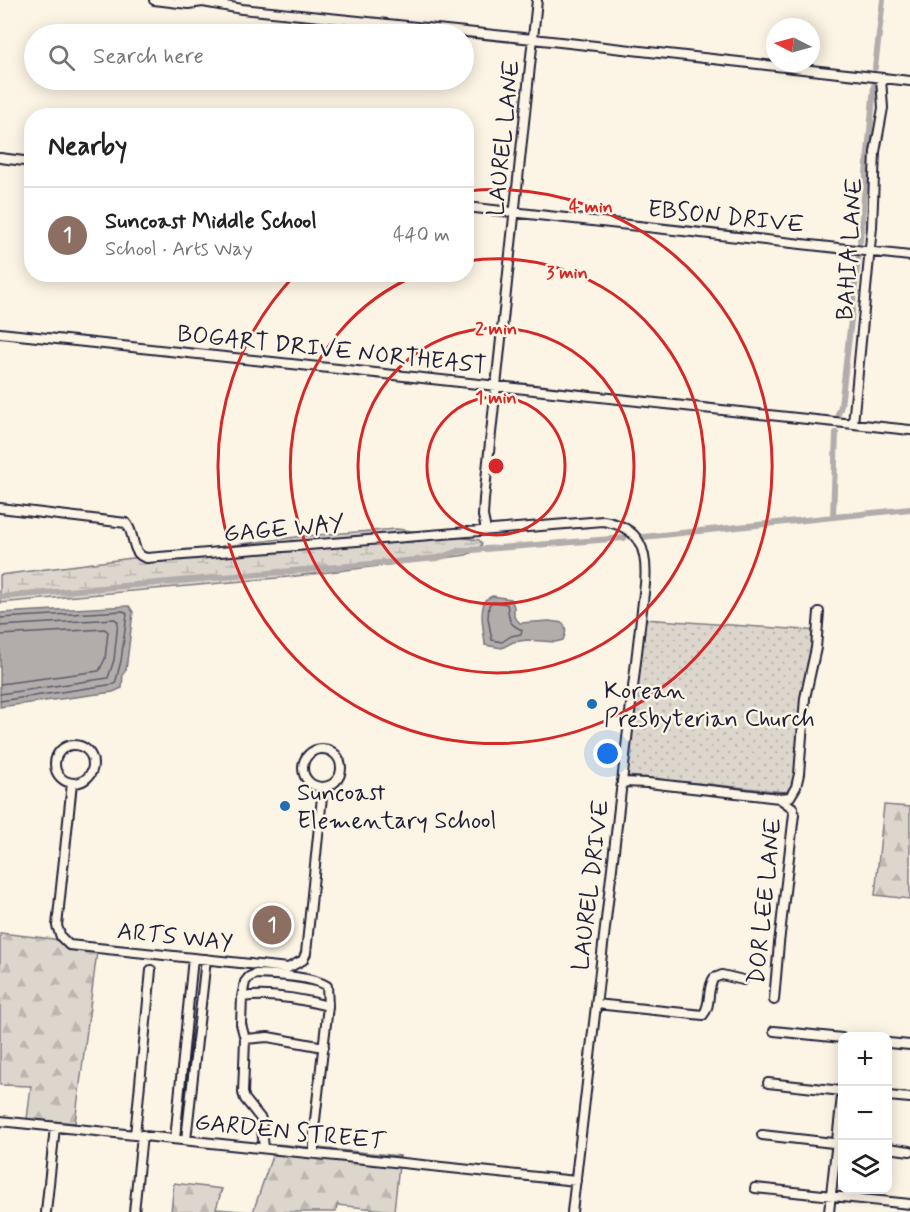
<!DOCTYPE html>
<html lang="en">
<head>
<meta charset="utf-8">
<style>
	body { margin:0; font-family:Mynerve,sans-serif; background:#f6f6f6; color:#222 }
	.controls { position:absolute; right:18px; bottom:18px; display:grid; overflow:hidden; border-radius:12px; box-shadow:0 3px 15px #0003 }
	.controls button { width:54px; height:54px; display:grid; place-items:center; padding:0; border:0; border-bottom:2px solid #e0e0e0; background:#fff; color:#222; font:30px sans-serif }
	.compass { position:absolute; left:766px; top:18px; width:54px; height:54px; border-radius:50%; background:#fff; box-shadow:0 3px 15px #0003; rotate:276deg }
	.you { position:absolute; left:608px; top:754px; width:21px; height:21px; margin:-15px; border:4px solid #fff; border-radius:50%; background:#1a73e8; box-shadow:0 0 0 9px #1a73e833 }
	.badge { display:grid; place-items:center; width:39px; height:39px; border-radius:50%; background:#d93025; color:#fff; font-size:20px; font-weight:700 }
	.pin { position:absolute; translate:-50% -50%; border:3px solid #fff; box-shadow:0 2px 6px #0006 }
	.list { margin:0; padding:0; list-style:none }
	h2 { display:flex; justify-content:space-between; align-items:center; height:78px; margin:0; padding:0 24px; font-size:26px }
	h2 small { font-size:20px; font-weight:400; color:#767676 }
	.list li { display:grid; grid-template-columns:39px 1fr auto; gap:18px; align-items:center; box-sizing:border-box; height:96px; padding:0 24px; border-top:2px solid #e0e0e0 }
	.list b { display:block; font-size:22px; white-space:nowrap }
	.list p { margin:0; font-size:20px; white-space:nowrap; color:#767676 }
	.list em { font-size:20px; font-style:normal; color:#767676 }
	.icon { flex:none; width:33px; height:33px; fill:none; stroke:currentColor; stroke-width:2; stroke-linecap:round; stroke-linejoin:round }
	.map { position:relative; flex:none; width:910px; height:1212px; overflow:hidden }
	.search { position:absolute; background:#fff; box-shadow:0 3px 15px #0003; left:24px; top:24px; width:450px; height:66px; display:flex; align-items:center; gap:15px; box-sizing:border-box; padding:0 21px; border-radius:33px; color:#767676; font-size:22px }
	.panel { position:absolute; background:#fff; box-shadow:0 3px 15px #0003; left:24px; top:108px; width:450px; height:174px; border-radius:24px }
	.map>svg:first-child { display:block }
	.grass { fill:url(#grass-dots); stroke:#7f7c84; stroke-width:1.5 }
	.forest { fill:url(#forest-firs); stroke:#7f7c84; stroke-width:1.5 }
	.wetland { fill:url(#wetland-marsh); stroke:#7f7c84; stroke-width:1.5 }
	.water { fill:#b2adab; stroke:#78757e; stroke-width:1.5 }
	.lines { fill:none; stroke-linecap:round; stroke-linejoin:round }
	.shore { stroke:#5c5a68; stroke-width:1.5 }
	.canal { stroke:#b2adab; stroke-width:6 }
	.minor-casing { stroke:#22223b; stroke-width:12 }
	.minor { stroke:#fcf5e5; stroke-width:8 }
	.ring { fill:none; stroke:#d62828; stroke-width:3 }
	.poi-dot { fill:#1f6fb2; stroke:#fcf5e5; stroke-width:2 }
	.labels { text-anchor:middle; stroke-width:5; stroke-linejoin:round; paint-order:stroke }
	.street-label { font-size:24px; fill:#22223b; stroke:#fcf5e5 }
	.poi-label { font-size:24px; fill:#22223b; stroke:#fcf5e5; text-anchor:start }
	.centre { fill:#d62828; stroke:#fcf5e5; stroke-width:3 }
	.ring-label { font-size:18px; text-anchor:middle; font-weight:bold; fill:#d62828; stroke:#fcf5e5; stroke-width:5; stroke-linejoin:round; paint-order:stroke }
</style>
</head>
<body>
<div class="map">
<svg width="910" height="1212" viewBox="0 0 910 1212">
	<defs>
		<pattern id="grass-dots" width="8" height="8" patternUnits="userSpaceOnUse" patternTransform="scale(1.5)"><rect width="8" height="8" fill="#dcd6cc"/><path d="M2 2h.1M6 6h.1" fill="none" stroke="#bcb7b0" stroke-width="1.8" stroke-linecap="round"/></pattern>
		<pattern id="forest-firs" width="22" height="20" patternUnits="userSpaceOnUse" patternTransform="scale(1.5)"><rect width="22" height="20" fill="#dcd6cc"/><path d="M5 1l3.5 6h-7zM16 11l3.5 6h-7z" fill="#bcb7b0"/></pattern>
		<pattern id="wetland-marsh" width="20" height="14" patternUnits="userSpaceOnUse" patternTransform="scale(1.5)"><rect width="20" height="14" fill="#dcd6cc"/><path d="M1 5h8M5 5V1M11 12h8M15 12V8" fill="none" stroke="#bcb7b0"/></pattern>
	</defs>
	<rect width="100%" height="100%" fill="#fcf5e5"/>
	<filter id="ink" filterUnits="userSpaceOnUse"><feTurbulence type="fractalNoise" baseFrequency=".0167" numOctaves="2"/><feDisplacementMap in="SourceGraphic" scale="12" xChannelSelector="R" yChannelSelector="G"/><feConvolveMatrix kernelMatrix="1 2 1 2 8 2 1 2 1" color-interpolation-filters="sRGB"/></filter>
	<g filter="url(#ink)">
		<path class="grass" d="M644,619L820,631L796,793L626,776Z"/>
		<path class="forest" d="M884,805L910,807V899L875,895Z
			M0,933L98,944L75,1123L27,1119L31,1086L0,1085Z
			M276,1144L400,1156L394,1211L337,1205L336,1212H171L174,1183L222,1189L216,1209L253,1212Z"/>
		<path class="wetland" d="M397,529L479,540L482,544L478,550L466,555L429,560L288,577L0,603V575L304,536Z"/>
		<path class="water" d="M492,596L511,599L514,607V617L520,623L549,621L563,623C567,628 566,634 563,640L555,642L527,640L513,642L502,648L485,645C484,630 479,614 485,600Z
			M129,606L133,612L127,662L126,670L123,673L122,688L113,692L0,707V613Z"/>
		<g class="lines">
			<path class="shore" d="M493,602L507,604C510,618 506,623 522,630L521,634L511,636L502,642L492,640L488,618L489,605Z
				M0,618L124,611L127,614L121,661L115,684L0,701
				M0,626L115,619L118,622L114,660L108,678L0,694
				M0,635L105,629L108,632L105,659L99,671L0,684"/>
			<path class="canal" d="M875,68L883,0
				M860,241L874,86
				M838,414L841,406L858,259
				M833,517L836,433
				M643,537L910,509
				M0,597L438,558L459,551L624,538"/>
			<defs>
				<path id="minor" d="M154,0L188,4L203,2L242,9L533,39L910,81
					M0,158L32,162
					M466,207L910,256
					M0,333L910,430
					M853,424L872,227L875,152L883,108L881,78
					M0,508L126,523C136,534 130,555 147,558L603,521C640,527 648,550 645,584L572,1212
					M486,530L483,516L484,499L537,0
					M55 764a19 19 0 1 1 38 0a19 19 0 1 1-38 0Z
					M303 768a19 19 0 1 1 38 0a19 19 0 1 1-38 0Z
					M622,782L648,783L779,798L790,797L796,787L799,774L805,698L816,648L819,612
					M72,783L57,926L61,937L69,945L288,968L303,960L306,953L323,787
					M242,997C269,993 302,999 328,1006
					M774,1000L779,943L794,814L793,808L779,798
					M596,1004L703,1015C712,1005 706,989 714,978L722,975L743,980
					M774,1031L842,1038
					M245,1039L268,1037L324,1047
					M888,1043L910,1045
					M768,1083L842,1091
					M888,1096L910,1098
					M0,1121L576,1181
					M135,1135L151,970
					M762,1135L842,1144
					M175,1139L193,958
					M186,1140L206,959
					M264,1148L261,1119L245,1099L243,1093L245,1039L241,1024L242,997L245,982L249,977L256,974C274,975 312,976 327,986L328,1006L314,1129V1154
					M888,1148L910,1151
					M755,1188L910,1204
					M46,1212L55,1127
					M134,1212L142,1135
					M829,1212L842,1096"/>
			</defs>
			<use href="#minor" class="minor-casing"/>
			<use href="#minor" class="minor"/>
		</g>
	</g>
	<g class="ring">
		<circle cx="496" cy="466" r="69"/>
		<circle cx="496" cy="466" r="138"/>
		<path d="M467 261A207 207 0 1 1 417 275"/>
		<path d="M467 191A277 277 0 1 1 295 275"/>
	</g>
	<g class="poi-dot">
		<circle cx="592" cy="704" r="6"/>
		<circle cx="285" cy="806" r="6"/>
	</g>
	<g class="labels">
		<g class="street-label">
			<text transform="translate(503 138) rotate(-84)" y="8">LAUREL LANE</text>
			<text transform="translate(726 216) rotate(6)" y="8">EBSON DRIVE</text>
			<text transform="translate(849 249) rotate(-86)" y="8">BAHIA LANE</text>
			<text transform="translate(332 349) rotate(6)" y="8">BOGART DRIVE NORTHEAST</text>
			<text transform="translate(284 528) rotate(-5)" y="8">GAGE WAY</text>
			<text transform="translate(590 885) rotate(-83)" y="8">LAUREL DRIVE</text>
			<text transform="translate(764 901) rotate(-84)" y="8">DOR LEE LANE</text>
			<text transform="translate(175 936) rotate(6)" y="8">ARTS WAY</text>
			<text transform="translate(290 1131) rotate(6)" y="8">GARDEN STREET</text>
		</g>
		<g class="poi-label">
			<text x="604" y="698">Korean<tspan x="604" dy="28">Presbyterian Church</tspan></text>
			<text x="297" y="800">Suncoast<tspan x="297" dy="28">Elementary School</tspan></text>
		</g>
	</g>
	<circle cx="496" cy="466" r="9" class="centre"/>
	<g class="ring-label">
		<text x="591" y="212">4 min</text>
		<text x="567" y="278">3 min</text>
		<text x="496" y="334">2 min</text>
		<text x="496" y="403">1 min</text>
	</g>
</svg>
<div class="controls">
<button>+</button>
<button>−</button>
<button><svg class="icon" aria-label="layers" viewBox="0 0 24 24"><path d="M12 4l9 5-9 5-9-5zM3 14l9 5 9-5"/></svg></button>
</div>
<svg class="compass" viewBox="-18 -18 36 36"><path d="M0-13l5 13h-10z" fill="#e53935"/><path d="M0 13l5-13h-10z" fill="#767676"/></svg>
<div class="you"></div>
<div class="pin badge" style="left:272px;top:925px;background:#8d6e63">1</div>
<div class="search"><svg class="icon" aria-label="search" viewBox="0 0 24 24"><circle cx="10" cy="10" r="6"/><path d="M15 15l6 6"/></svg>Search here</div>
<section class="panel">
<h2>Nearby<small></small></h2>
<ul class="list">
<li><span class="badge" style="background:#8d6e63">1</span><div><b>Suncoast Middle School</b><p>School · Arts Way</p></div><em>440 m</em></li>
</ul>
</section>
</div>
</body>
</html>
